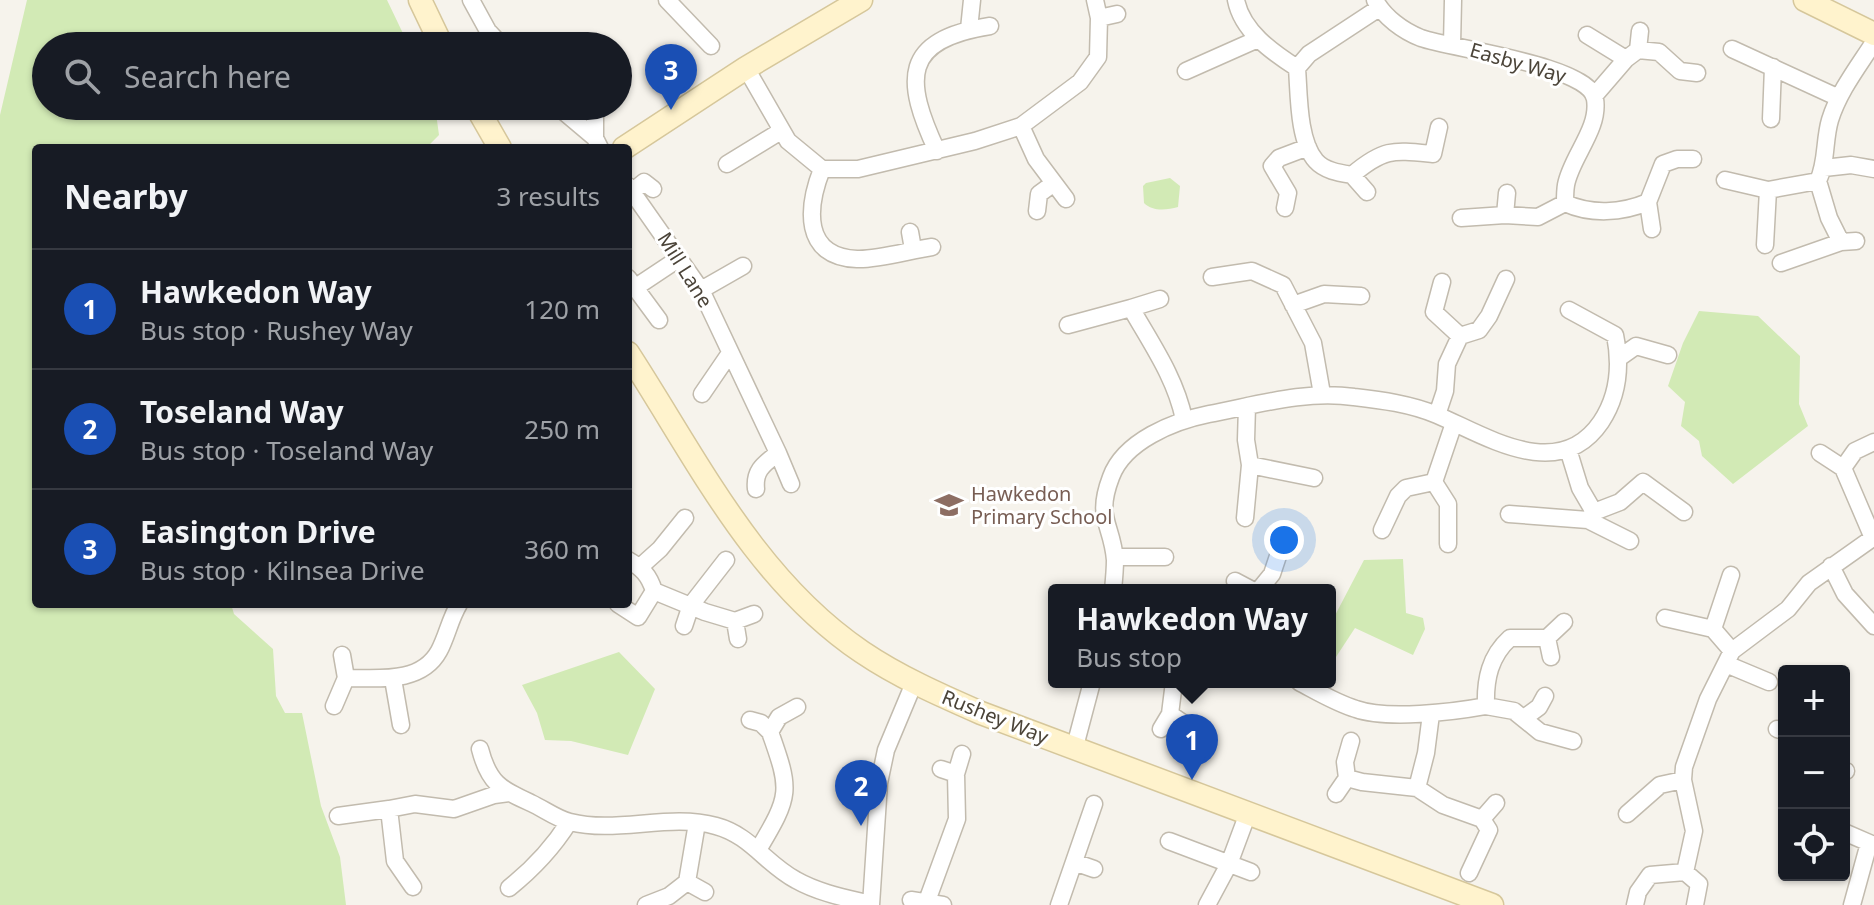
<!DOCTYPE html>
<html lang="en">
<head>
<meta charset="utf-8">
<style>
	body { margin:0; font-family:"Noto Sans",sans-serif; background:#242831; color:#f1f3f6 }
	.controls { position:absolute; right:24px; bottom:24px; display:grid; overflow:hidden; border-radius:8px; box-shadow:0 2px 6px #0004 }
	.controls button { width:72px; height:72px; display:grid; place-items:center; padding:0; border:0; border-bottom:2px solid #363941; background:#171b24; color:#f1f3f6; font:40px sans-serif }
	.you { position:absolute; left:1284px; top:540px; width:28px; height:28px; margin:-20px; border:6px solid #fff; border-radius:50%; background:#1a73e8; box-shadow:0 0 0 12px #1a73e833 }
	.badge { display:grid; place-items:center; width:52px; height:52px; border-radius:50%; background:#1a73e8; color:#fff; font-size:26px; font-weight:700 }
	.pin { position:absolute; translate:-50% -66px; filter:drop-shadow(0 2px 4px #0008) }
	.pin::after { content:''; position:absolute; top:42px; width:28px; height:24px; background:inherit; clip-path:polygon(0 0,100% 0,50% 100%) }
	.popup { position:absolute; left:1048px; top:584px; width:288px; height:104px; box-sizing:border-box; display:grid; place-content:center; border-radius:8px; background:#171b24; filter:drop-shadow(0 2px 6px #0005); font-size:26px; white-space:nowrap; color:#9ea1a6 }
	.popup b { font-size:30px; color:#f1f3f6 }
	.popup::after { content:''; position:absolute; left:50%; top:100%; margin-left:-16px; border:16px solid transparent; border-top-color:#171b24 }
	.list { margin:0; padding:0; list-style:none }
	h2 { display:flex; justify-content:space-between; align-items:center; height:104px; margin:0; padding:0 32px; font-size:34px }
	h2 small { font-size:26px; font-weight:400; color:#9ea1a6 }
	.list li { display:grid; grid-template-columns:52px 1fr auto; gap:24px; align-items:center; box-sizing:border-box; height:120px; padding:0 32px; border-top:2px solid #363941 }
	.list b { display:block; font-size:30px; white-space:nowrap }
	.list p { margin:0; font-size:26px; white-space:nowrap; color:#9ea1a6 }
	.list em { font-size:26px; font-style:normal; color:#9ea1a6 }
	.icon { flex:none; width:44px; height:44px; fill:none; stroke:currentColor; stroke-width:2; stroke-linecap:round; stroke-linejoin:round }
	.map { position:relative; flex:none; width:1874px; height:905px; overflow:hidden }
	.search { position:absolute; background:#171b24; box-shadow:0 2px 6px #0004; left:32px; top:32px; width:600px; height:88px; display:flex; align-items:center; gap:20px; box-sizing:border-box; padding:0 28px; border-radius:44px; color:#9ea1a6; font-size:30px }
	.panel { position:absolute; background:#171b24; box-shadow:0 2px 6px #0004; left:32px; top:144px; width:600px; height:464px; border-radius:8px }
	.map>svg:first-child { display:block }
	.green { fill:#d2eab5 }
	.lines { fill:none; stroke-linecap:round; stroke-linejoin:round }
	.street-casing { stroke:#c2bbae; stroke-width:19 }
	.secondary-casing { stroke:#d6c79b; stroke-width:25 }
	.street { stroke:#fff; stroke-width:16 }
	.secondary { stroke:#fff3cd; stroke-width:22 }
	.labels { text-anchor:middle; stroke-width:6; stroke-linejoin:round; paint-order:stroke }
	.street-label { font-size:20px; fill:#4b4439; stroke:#fff }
	.education-label { font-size:20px; fill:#785e54; stroke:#fff; text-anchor:start }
</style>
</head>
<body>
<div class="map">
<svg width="1874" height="905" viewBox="0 0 1874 905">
	<rect width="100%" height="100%" fill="#f6f3ec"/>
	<path class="green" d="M27,0H387L409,46H46V106H435L439,135L426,148H36V604H231L234,614L273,649L276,696L285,713H302L321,806L340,857L346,905H0V115Z
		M1170,178L1180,186L1178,207C1167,210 1153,212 1144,203L1143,186L1146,183Z
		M1699,311L1758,316L1800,356L1799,404L1808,426L1733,484L1702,456L1699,441L1681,426L1685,402L1668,386L1683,343Z
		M1403,559L1406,613L1423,618L1425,629L1413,655L1355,628L1334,660L1330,658V625L1364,560Z
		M619,652L655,689L628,755L571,741L545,740L537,713L522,685Z"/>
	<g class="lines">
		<defs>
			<path id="street" d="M471,0L488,31L502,46
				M667,0L711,46
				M1236,0C1242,31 1272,52 1297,68
				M1375,0C1384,17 1403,31 1421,38C1452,49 1589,65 1595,99C1600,129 1571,157 1566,185C1565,191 1565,197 1565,203L1538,217L1505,215L1461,218
				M1379,8L1309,54L1297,68C1299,94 1298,141 1316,161C1325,171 1340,173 1352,175C1384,148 1393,150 1433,154L1439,127
				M1099,18L1117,14
				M969,29L972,0
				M1587,35L1626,59
				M1452,45L1453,0
				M1732,49L1839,98
				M1638,50L1640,31
				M746,68L788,141L822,169H858L975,141L1021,126L1080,82L1098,57L1099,18L1095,0
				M1186,71L1258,39
				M1595,95L1626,59L1638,50L1659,52L1680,71L1697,73
				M557,106L595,138L600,148
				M595,106V138
				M1771,119L1773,67
				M1021,126L1036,159L1066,199
				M937,151C904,80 901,40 990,26
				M727,164L781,131
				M1824,168L1851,165L1874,169
				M822,169C807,207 802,257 857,259C877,260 911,250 932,247
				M1352,175L1367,192
				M1725,180L1768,190L1818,181
				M628,186L701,290L778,453C764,464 754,470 756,489
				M633,191L644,182L653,189
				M1648,202L1663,164L1677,159H1693
				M1565,203C1591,215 1622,213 1648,202L1652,229
				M1285,208L1288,193L1272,166L1279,158L1308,147
				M1037,211L1039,194L1054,183
				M1505,215L1507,193
				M910,232L913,249
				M1856,241L1841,242L1829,218L1818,181C1827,162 1824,140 1830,120C1839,91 1858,67 1874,42
				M1765,245L1768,190
				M1781,263L1841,242
				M1212,277L1252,271L1283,285L1313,343L1322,394
				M628,278L659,320
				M1442,282L1434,312L1460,336
				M636,287L678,259
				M701,290L743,266
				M1293,305L1324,294L1361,296
				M1131,308L1160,299
				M1068,325L1131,308C1152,345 1175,377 1184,419
				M1619,358L1636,346L1668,355
				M702,394L730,353
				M1437,415L1445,391L1447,364L1460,336L1479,330L1489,316L1506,279
				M1568,449L1580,488L1594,512L1589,519
				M778,453L791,484
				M1820,453L1843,468
				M1250,465L1314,478
				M1434,482L1448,504V544
				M1594,512L1620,502L1643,482L1684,512
				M1509,514L1588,520L1630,541
				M1245,518L1250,465L1246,440L1247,406
				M1382,530L1398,496L1406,488L1434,482L1454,423
				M1873,538L1843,468L1855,451L1874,442
				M1115,557H1165
				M628,560C642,568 649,575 654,591L705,612L735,621L754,614
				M1831,566L1845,594L1874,626
				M640,567L660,549L685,518
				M1731,575L1713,629L1732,651
				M1235,581L1252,590
				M1113,590C1114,580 1115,570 1115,560C1112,523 1095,519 1111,477C1124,441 1174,421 1209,414C1257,405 1305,390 1354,397C1381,400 1411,404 1437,415C1486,436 1559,484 1601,422C1619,395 1621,365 1615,335L1569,310
				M1259,590L1272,574L1282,544
				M618,604L638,617L654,591
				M1665,618L1713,629
				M735,621L738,639
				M684,626L691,605L726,560
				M1547,638L1564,622
				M342,655L346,678C378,678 421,684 439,651C447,636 450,619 459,604
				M1726,664L1769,682
				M393,679L401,725
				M1299,682C1318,692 1336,703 1356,709C1387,720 1453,712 1486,706C1485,679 1490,656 1510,638H1547L1551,657
				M334,706L346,678
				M1486,706L1514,711L1540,732L1573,741
				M1170,714L1186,725L1184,753
				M1431,714L1426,753L1417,788L1443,805L1482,819L1489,830L1469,873
				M1524,718L1539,707L1545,696
				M750,720L761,723L770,732
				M1161,729L1170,714L1174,682
				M1777,729L1784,731
				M1351,741L1345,762L1347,778L1362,782L1417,788
				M480,749C489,784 501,789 531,803C544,809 557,819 570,822C617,834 669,813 716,826C750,835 766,864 796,880C819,893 846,898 871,904
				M1074,750L1092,682
				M1844,771H1846
				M956,774L962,754
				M1336,794L1347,778
				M1627,814L1660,785L1683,780
				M338,816L389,809
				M1482,819L1496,803
				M1844,832L1874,845
				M1169,841L1251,872
				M758,850C791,795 791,791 770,732L779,717L797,707
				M1074,862L1094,869
				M1685,872L1699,884L1695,905
				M687,882L705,892
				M413,887L395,861L389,809L415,804L454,809L494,795L509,793
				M509,888C534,868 552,849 569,822
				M911,900L943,905
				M927,901L957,819L956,774L941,769
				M646,905L669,896L687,882L697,823
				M871,905L879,783L886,750L914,683
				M1059,905L1094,804
				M1207,905L1229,864L1248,813
				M1635,905L1638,892L1650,875L1685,872L1694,831L1683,780L1684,767L1708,699L1732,651L1788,609L1809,583L1874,537
				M1852,905L1869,843"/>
			<path id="secondary" d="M420,0L442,46
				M1805,0L1874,34
				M476,106L500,148
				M624,148L746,68L861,0
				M628,353C697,459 754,579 862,652C899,677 940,695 981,713L1492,905"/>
		</defs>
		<use href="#street" class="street-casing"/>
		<use href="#secondary" class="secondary-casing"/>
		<use href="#street" class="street"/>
		<use href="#secondary" class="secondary"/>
	</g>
	<defs>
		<symbol id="school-bare" viewBox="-9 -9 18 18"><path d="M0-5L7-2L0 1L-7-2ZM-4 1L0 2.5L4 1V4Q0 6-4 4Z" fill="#8d6e63" stroke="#fff" stroke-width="2.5" paint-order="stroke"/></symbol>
	</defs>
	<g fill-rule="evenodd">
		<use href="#school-bare" x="929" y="485" width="40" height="40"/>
	</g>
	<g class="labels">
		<g class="street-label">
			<text transform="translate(1518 63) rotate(16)" y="7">Easby Way</text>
			<text transform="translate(685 270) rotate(58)" y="7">Mill Lane</text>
			<text transform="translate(995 717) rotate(22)" y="7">Rushey Way</text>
		</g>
		<g class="education-label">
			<text x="971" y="501">Hawkedon<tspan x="971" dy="23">Primary School</tspan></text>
		</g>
	</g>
</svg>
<div class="controls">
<button>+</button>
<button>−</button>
<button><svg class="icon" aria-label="locate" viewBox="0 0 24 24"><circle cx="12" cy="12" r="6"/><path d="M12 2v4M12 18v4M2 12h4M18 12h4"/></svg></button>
</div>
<div class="you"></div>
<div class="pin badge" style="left:1192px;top:780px;background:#1a4fb4">1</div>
<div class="popup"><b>Hawkedon Way</b>Bus stop</div>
<div class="pin badge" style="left:861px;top:826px;background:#1a4fb4">2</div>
<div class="pin badge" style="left:671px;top:110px;background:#1a4fb4">3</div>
<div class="search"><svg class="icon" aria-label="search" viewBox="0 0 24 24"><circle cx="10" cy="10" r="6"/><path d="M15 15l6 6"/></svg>Search here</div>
<section class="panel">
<h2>Nearby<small>3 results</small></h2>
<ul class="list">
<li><span class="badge" style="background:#1a4fb4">1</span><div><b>Hawkedon Way</b><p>Bus stop · Rushey Way</p></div><em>120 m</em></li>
<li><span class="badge" style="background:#1a4fb4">2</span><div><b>Toseland Way</b><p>Bus stop · Toseland Way</p></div><em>250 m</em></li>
<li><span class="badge" style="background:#1a4fb4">3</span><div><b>Easington Drive</b><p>Bus stop · Kilnsea Drive</p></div><em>360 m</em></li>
</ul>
</section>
</div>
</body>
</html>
